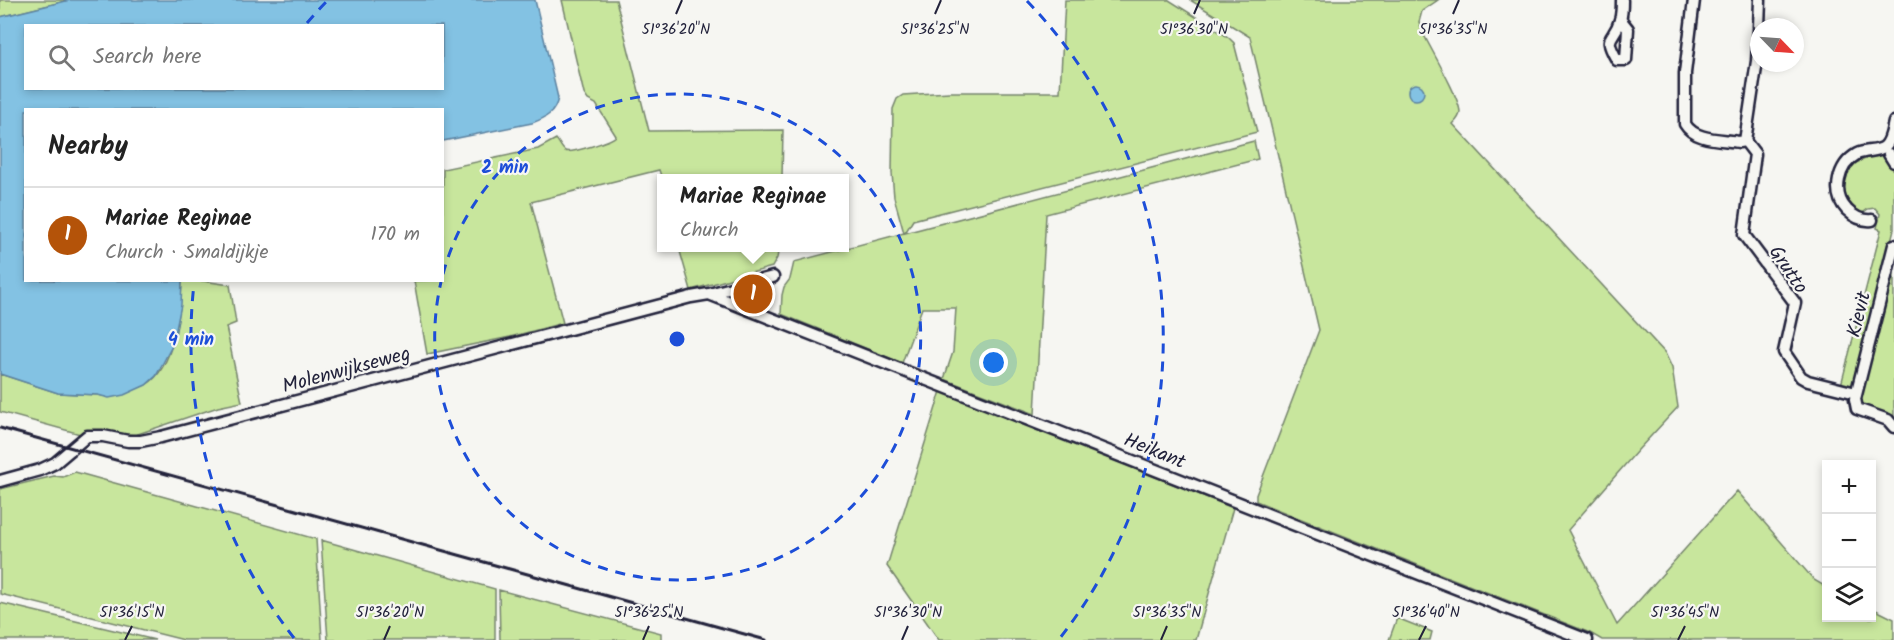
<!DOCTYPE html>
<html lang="en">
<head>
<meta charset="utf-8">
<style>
	body { margin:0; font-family:Kalam,sans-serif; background:#f6f6f6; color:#222 }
	.controls { position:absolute; right:18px; bottom:18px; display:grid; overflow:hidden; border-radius:0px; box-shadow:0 3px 9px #0003 }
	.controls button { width:54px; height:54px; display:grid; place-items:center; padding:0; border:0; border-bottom:2px solid #e0e0e0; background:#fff; color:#222; font:30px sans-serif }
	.compass { position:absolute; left:1750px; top:18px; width:54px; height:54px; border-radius:50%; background:#fff; box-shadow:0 3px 9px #0003; rotate:115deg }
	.you { position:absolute; left:994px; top:363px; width:21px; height:21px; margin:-15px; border:4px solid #fff; border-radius:50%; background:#1a73e8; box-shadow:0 0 0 9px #1a73e833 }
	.badge { display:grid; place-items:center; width:39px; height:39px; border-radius:50%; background:#b45309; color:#fff; font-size:20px; font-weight:700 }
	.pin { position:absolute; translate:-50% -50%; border:3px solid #fff; box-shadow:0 2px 6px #0006 }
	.popup { position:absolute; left:657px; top:174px; width:192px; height:78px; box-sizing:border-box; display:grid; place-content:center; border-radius:0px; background:#fff; filter:drop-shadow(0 2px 4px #0005); font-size:20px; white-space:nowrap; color:#767676 }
	.popup b { font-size:22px; color:#222 }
	.popup::after { content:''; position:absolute; left:50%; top:100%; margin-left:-12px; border:12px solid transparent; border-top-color:#fff }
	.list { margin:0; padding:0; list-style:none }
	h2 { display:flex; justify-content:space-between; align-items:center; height:78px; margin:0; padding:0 24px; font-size:26px }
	h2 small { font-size:20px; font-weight:400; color:#767676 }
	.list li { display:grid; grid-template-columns:39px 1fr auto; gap:18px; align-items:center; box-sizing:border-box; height:96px; padding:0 24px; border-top:2px solid #e0e0e0 }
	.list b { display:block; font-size:22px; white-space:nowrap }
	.list p { margin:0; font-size:20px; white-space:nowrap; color:#767676 }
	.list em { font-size:20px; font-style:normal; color:#767676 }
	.icon { flex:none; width:33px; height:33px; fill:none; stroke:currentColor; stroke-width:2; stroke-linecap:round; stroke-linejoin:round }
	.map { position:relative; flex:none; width:1894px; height:640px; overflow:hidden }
	.search { position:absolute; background:#fff; box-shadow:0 3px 9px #0003; left:24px; top:24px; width:420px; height:66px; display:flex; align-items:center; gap:15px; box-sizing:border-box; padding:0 21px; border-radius:0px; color:#767676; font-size:22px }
	.panel { position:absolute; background:#fff; box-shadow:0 3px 9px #0003; left:24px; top:108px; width:420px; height:174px; border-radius:0px }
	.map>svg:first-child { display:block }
	.green { fill:#c8e69d; stroke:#75846c; stroke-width:1.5 }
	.water { fill:#83c2e3; stroke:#5c82a0; stroke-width:1.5; fill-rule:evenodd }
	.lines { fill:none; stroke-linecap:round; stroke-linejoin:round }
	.minor-casing { stroke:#22223b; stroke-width:15 }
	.minor { stroke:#f6f6f2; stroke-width:10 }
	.rail { stroke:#22223b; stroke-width:3 }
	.ticks { fill:none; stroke:#22223b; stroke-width:2 }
	.ring { fill:none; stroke:#1d4ed8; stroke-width:3; stroke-dasharray:10 8 }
	.labels { text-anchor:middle; stroke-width:4.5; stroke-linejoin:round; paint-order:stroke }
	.street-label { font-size:20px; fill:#22223b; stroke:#f6f6f2 }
	.ticks-label { font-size:15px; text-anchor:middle; fill:#22223b; stroke:#f6f6f2; stroke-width:4.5; stroke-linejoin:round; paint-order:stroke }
	.centre { fill:#1d4ed8; stroke:#f6f6f2; stroke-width:3 }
	.ring-label { font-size:18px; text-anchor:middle; font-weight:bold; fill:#1d4ed8; stroke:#f6f6f2; stroke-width:4.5; stroke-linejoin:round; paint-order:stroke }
</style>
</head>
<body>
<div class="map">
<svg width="1894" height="640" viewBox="0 0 1894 640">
	<rect width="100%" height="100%" fill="#f6f6f2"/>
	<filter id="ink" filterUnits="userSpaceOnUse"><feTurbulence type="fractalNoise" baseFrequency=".0167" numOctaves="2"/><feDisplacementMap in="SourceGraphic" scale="12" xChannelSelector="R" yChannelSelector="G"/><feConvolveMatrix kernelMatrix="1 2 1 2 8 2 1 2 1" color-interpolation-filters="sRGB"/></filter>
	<g filter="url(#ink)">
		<path class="green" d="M0,0H70L0,17Z
			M562,0H616L649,131L783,130L782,178L662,179L659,170L531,202L563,323L510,337L427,354L414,281L442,280L443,169L538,149L556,139C559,142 561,148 565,151C571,154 611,141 616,136L596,104L588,100L584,94Z
			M1065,0H1169L1228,37L1234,43L1257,132L913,220L905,233L1254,141L1258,159L1046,214L1035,414L944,379L953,352L956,308H922L902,363L781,314L782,295L784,287L790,279L794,262L904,233L894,197L892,173L893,109L897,99L903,95L949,92H1060Z
			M1190,0H1438L1422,11L1419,22L1422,31C1430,48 1459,96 1460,112C1460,117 1456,121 1453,124L1665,353L1672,368L1678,407L1638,450L1568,530L1617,625L1737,491L1814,580L1826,587V618H1872V608L1894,619V640H1602L1590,633L1256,501V495L1319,330L1250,37Z
			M1881,153L1886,156L1894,169V229L1855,383L1849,386L1841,385L1881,230L1877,228L1880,214L1875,208L1868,209L1860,215L1847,199H1844L1842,190L1844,189L1848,172L1846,169L1852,163L1854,164L1870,157V155Z
			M679,248H779L777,258L772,267L691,290Z
			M1894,261V418L1888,413L1863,407L1860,400Z
			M182,281H203L230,285L236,323L226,327L242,402L218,407L135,435L108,432L89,431L80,434L0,412V374L58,393L99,395C108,399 121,395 130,391C135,388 142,387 147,384C174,368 181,309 182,281Z
			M941,391L1233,508L1196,640H939L887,566Z
			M75,472L316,539L322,640H184L0,594V489L54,476L63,477Z
			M321,540L495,589V640H328Z
			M499,590L661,633V640H500Z
			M0,603L13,606L155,640H0Z
			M1397,618L1432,632L1430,640H1389Z"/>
		<path class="water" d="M70,0H535L558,98C555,113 546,118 532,123L443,141L442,110H26V280L182,281L181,305L173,344L156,376L146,385L124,395L109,398L98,395L58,393L0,374V17ZM26,26H442V88H26Z
			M1408 92a8 8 0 1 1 16 0a8 8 0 1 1-16 0Z"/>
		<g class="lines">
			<defs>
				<path id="minor" d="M1694,0L1685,73V124C1695,141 1721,139 1739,142L1745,141
					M1620,19L1628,29L1626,60H1617C1602,34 1614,42 1620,20C1622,14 1622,6 1622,0
					M1759,27L1760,0
					M1759,29L1757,61L1745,141L1755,154L1744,235L1795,303L1784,352L1801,377L1808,381L1856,393
					M1889,154L1894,162
					M1872,220C1862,221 1854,217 1847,210C1831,193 1838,165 1857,154C1866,150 1877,152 1884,147C1891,142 1892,130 1894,122
					M1894,245L1855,399L1857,409L1888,420L1894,427
					M709,294L1587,640
					M0,481L40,470L55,463L87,436H103L128,441H141L161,437L691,297L709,294L773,277"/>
			</defs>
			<use href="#minor" class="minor-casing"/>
			<use href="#minor" class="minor"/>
			<path class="rail" d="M0,428L766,640"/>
		</g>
	</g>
	<path class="ticks" d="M676,14L682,0M935,14L941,0M1194,14L1200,0M1453,14L1459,0M125,640L132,626M384,640L390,626M643,640L649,626M902,640L908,626M1161,640L1167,626M1419,640L1426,626M1678,640L1685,626"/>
	<g class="ring">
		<path d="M443 274A243 243 0 1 1 441 282"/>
		<path d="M294 638A486 486 0 0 1 194 284M307 23A486 486 0 0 1 327 1M1027 1A486 486 0 0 1 1060 638"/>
	</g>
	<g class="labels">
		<g class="street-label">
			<text transform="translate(1789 269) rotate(56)" y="7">Grutto</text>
			<text transform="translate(1858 314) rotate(-76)" y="7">Kievit</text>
			<text transform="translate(346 369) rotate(-15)" y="7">Molenwijkseweg</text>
			<text transform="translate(1155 450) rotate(22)" y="7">Heikant</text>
		</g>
	</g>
	<g class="ticks-label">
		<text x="676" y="34">51°36'20"N</text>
		<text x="935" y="34">51°36'25"N</text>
		<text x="1194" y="34">51°36'30"N</text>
		<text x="1453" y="34">51°36'35"N</text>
		<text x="132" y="617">51°36'15"N</text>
		<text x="390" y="617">51°36'20"N</text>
		<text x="649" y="617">51°36'25"N</text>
		<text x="908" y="617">51°36'30"N</text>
		<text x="1167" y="617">51°36'35"N</text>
		<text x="1426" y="617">51°36'40"N</text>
		<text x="1685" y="617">51°36'45"N</text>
	</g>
	<circle cx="677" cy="339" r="9" class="centre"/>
	<g class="ring-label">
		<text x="505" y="173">2 min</text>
		<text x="191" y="345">4 min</text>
	</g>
</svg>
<div class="controls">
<button>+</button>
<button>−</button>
<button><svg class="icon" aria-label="layers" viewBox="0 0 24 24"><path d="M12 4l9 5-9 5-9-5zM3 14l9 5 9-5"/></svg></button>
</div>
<svg class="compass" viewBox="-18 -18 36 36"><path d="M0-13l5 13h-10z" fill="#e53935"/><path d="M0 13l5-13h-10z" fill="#767676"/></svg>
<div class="you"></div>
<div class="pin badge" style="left:753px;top:294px">1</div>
<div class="popup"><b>Mariae Reginae</b>Church</div>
<div class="search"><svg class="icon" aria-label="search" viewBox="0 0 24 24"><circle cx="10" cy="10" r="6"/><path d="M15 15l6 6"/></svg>Search here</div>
<section class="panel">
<h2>Nearby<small></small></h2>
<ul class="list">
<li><span class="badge">1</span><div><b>Mariae Reginae</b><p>Church · Smaldijkje</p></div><em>170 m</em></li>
</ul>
</section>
</div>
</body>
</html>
